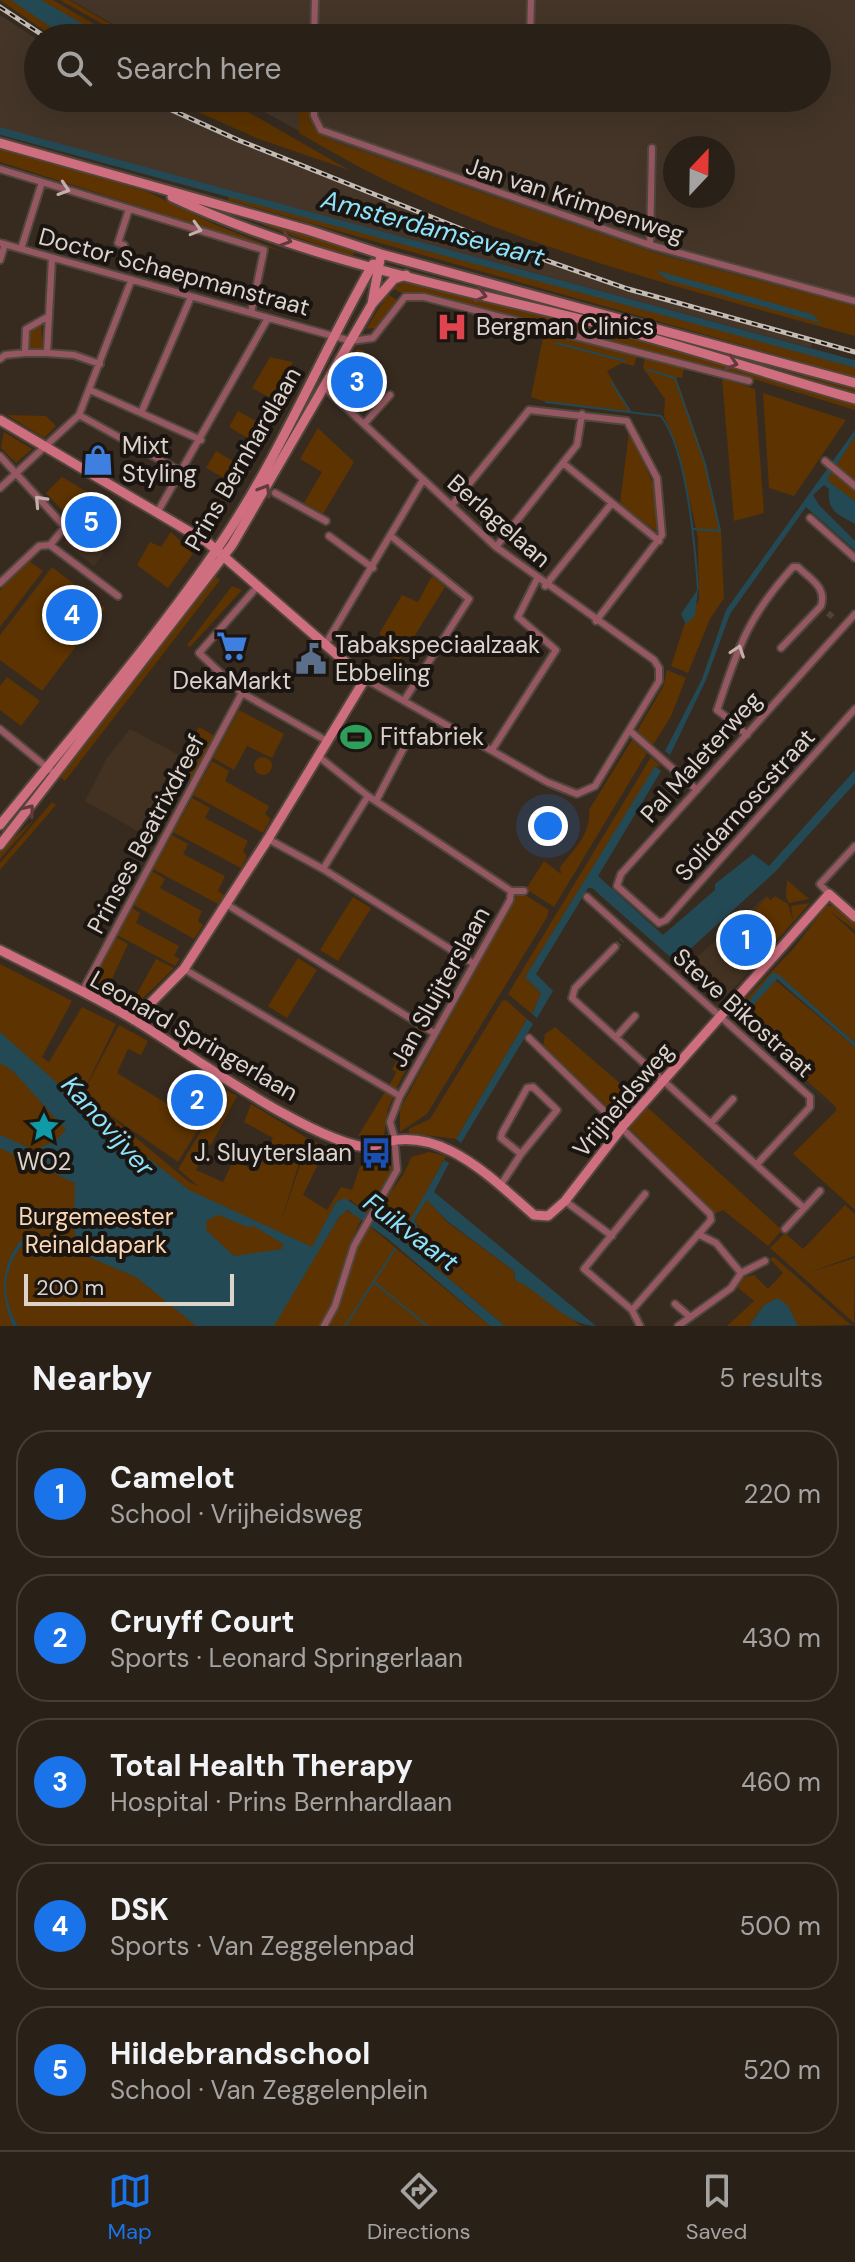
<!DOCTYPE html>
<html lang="en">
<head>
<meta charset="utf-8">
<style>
	body { margin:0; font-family:"DM Sans",sans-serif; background:#352d25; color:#f1f3f6 }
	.compass { position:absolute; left:663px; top:136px; width:72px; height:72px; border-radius:50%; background:#292018; box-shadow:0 8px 32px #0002; rotate:22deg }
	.scale { position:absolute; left:24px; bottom:20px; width:210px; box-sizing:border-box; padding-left:8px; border:4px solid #dbd3cc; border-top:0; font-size:22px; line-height:28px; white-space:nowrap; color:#dbd3cc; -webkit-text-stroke:6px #1a1510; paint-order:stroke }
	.you { position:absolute; left:548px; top:826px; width:28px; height:28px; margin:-20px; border:6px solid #fff; border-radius:50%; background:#1a73e8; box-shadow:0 0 0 12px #1a73e833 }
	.badge { display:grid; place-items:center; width:52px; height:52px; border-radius:50%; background:#1a73e8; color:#fff; font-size:26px; font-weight:700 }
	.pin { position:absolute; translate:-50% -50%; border:4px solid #fff; box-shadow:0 2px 8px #0006 }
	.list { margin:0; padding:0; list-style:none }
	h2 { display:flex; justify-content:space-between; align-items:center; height:104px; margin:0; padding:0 32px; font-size:34px }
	h2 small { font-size:26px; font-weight:400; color:#a5a3a2 }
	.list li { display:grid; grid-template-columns:52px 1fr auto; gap:24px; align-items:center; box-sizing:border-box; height:128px; margin:0 16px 16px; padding:0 16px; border:2px solid #453e37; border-radius:32px }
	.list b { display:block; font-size:30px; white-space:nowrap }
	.list p { margin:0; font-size:26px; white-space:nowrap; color:#a5a3a2 }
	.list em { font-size:26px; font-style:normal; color:#a5a3a2 }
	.icon { flex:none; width:44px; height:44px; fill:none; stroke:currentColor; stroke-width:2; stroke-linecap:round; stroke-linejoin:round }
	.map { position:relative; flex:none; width:855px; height:1326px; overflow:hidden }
	.search { position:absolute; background:#292018; box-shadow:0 8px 32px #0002; left:24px; right:24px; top:24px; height:88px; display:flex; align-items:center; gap:20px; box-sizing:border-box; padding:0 28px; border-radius:44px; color:#a5a3a2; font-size:30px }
	.sheet { height:824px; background:#292018 }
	nav { display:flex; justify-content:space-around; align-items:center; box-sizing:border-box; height:112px; border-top:2px solid #453e37; background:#292018; font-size:22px; color:#a5a3a2 }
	nav a { display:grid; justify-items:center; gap:4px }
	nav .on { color:#1a73e8 }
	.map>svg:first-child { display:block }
	.industrial { fill:#443528; fill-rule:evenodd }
	.built { fill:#433222 }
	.green { fill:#5c3301 }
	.water { fill:#234954; fill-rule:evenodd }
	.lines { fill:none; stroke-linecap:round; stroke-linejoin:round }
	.stream { stroke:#234954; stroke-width:2 }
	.canal { stroke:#234954; stroke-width:7 }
	.street-tunnel { stroke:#50443a; stroke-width:6; stroke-dasharray:6 3; stroke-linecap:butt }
	.street-casing { stroke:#51463c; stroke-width:10 }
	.secondary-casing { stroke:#51463c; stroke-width:13 }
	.street { stroke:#955862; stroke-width:6 }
	.secondary { stroke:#ce6e7f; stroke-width:9 }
	.rail-casing { stroke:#c4bcb4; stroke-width:5 }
	.rail { stroke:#1a1510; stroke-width:2; stroke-dasharray:6; stroke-linecap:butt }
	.oneway { stroke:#c6aeac }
	.oneway2 { stroke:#62393c }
	.labels { text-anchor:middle; stroke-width:8; stroke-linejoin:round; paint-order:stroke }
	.street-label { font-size:24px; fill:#dbd3cc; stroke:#1a1510 }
	.poi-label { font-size:24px; fill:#dbd3cc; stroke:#1a1510; text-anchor:start }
	.park-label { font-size:24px; fill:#fbd7b6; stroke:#1a1510 }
	.water-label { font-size:26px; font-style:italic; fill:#8ee2fc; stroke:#1a1510 }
</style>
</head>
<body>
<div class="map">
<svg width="855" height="1326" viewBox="0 0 855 1326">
	<rect width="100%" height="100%" fill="#372b20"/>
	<path class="industrial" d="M71,0H855V313L662,261L316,140L238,98H817V38H137ZM675,148H723V196H675Z
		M0,15L38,40V98H140L496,246L614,285L812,343L811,348L0,128Z"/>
	<path class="built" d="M63,477L120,512L98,548L104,553L94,566L64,543L79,528L47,493Z
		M130,729L190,761L148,837L85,801L107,758Z
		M766,896L793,922L724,999L715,1002L711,992L688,972V965Z"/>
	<path class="green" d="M0,0H53L118,38H55Z
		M60,0H69L135,38H127Z
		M167,98H224L349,170L259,139Z
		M299,98H308C309,122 312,132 335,142L664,256L855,306V336C697,292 534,252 385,180C356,166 327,149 299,133Z
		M0,147L148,192L214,224L286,253L0,162Z
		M230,194L855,366V377L228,200Z
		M264,221L355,250L352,257L263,225Z
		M393,266L855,390V394Z
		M408,281L686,352L855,405V410L731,372L490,309L430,295H406L392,288Z
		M388,294L397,300L375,328L366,329Z
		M41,322L43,350L28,349L30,331Z
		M544,332L637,356L634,366L622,363L607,371L631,412L546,402L531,397Z
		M357,349L364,351L335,392L334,383Z
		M270,357L293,362L272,399L252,388Z
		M645,358L684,368L682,378L676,377L703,455L721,532L724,598L710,619L688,673L671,666L685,623L699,600L698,538L678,448L664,416L665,399L643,368Z
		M722,378L755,389L764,513L734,521Z
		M763,393L846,420L794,496L769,488Z
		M238,411L259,423L249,439L229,427Z
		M7,415L46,416L56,426L44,438Z
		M318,428L354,462L323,514L304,503L322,472L300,459Z
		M629,431L654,486L659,526L656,531L620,504Z
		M4,432L32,449L16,463L1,448Z
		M855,436V501L826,480Z
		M216,451L236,463L226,479L206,468Z
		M62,477L106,504L80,529L46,493Z
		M171,532L193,554L168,588L137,565L150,542L161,547Z
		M29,561L43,571L0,627V590Z
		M52,567L105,608L42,691L0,660V635Z
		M215,576L220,580L65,781L60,777Z
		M432,576L445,587L399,661L385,653L391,642L379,634L402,595L418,602Z
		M232,586L242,590L190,647L187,645Z
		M667,670L686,678L671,716L653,745L637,731L663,687Z
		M7,677L40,701L21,726L0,710V686Z
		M239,710L284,734L272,758L247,746L234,770L213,758Z
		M199,727L215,736L192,780L182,774L190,761L183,757Z
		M632,740L647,753L554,907L526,889L544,861L561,874L560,867C574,850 591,834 589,810Z
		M254 766a9 9 0 1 1 18 0a9 9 0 1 1-18 0Z
		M651,757L661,766L655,767L525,977L541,993L532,1014L508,994Z
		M212,761L229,771L225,781L269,806L265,814L271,819L263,833L193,795Z
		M192,798L210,808L205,818L248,841L243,851L247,856L241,868L173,832Z
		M52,802L56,805L0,870V863Z
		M36,818L0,859V850Z
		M172,835L188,844L183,854L225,876L218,891L224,895L218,904L153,869Z
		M152,871L165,879L160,888L202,911L198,921L203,925L194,939L134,905Z
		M787,880L809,899L789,903L786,897Z
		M522,893L549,910L547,917L427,1114L400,1132V1109L516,896Z
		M775,896L788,904L793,920L791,906L810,903L762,957L735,933L767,897L771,900Z
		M353,897L371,908L338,961L320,950Z
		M833,905L855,924V930L829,911L855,934V1043L777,974H772L734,1021L738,1024L735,1026L730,1015L794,948L826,906Z
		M132,908L140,913L136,923L179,946L174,956L180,959L175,966L117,935Z
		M116,937L128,944L106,992L90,984Z
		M298,958L317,970L287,1018L268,1006Z
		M156,959L174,968L140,1001L132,1003Z
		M0,964L72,1001L42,1057L49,1062L82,1007L116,1024L83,1093L119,1025L148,1041L141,1055L128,1049L117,1073L169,1105L183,1082L184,1091L173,1112L199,1128L178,1162L103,1110L189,1182L198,1186L178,1169L226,1090L237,1096L211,1145L207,1144L196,1170L223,1182L233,1161L258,1171L273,1138L244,1122L251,1104L307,1138L280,1224L309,1139L326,1148L303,1195L327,1210L341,1187L352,1190L362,1161L391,1158L393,1170L366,1214L351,1200L336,1202L316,1241L322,1244L344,1210L362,1218C344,1253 339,1291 320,1326H0Z
		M453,971L459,976L399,1083L388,1109L384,1136H358L394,1077L396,1072L392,1069Z
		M774,979L855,1047V1210L793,1154L836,1111V1107L739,1021Z
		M506,1000L527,1019L456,1139L409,1133V1129L430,1119L502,1001Z
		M555,1027L638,1099L620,1119L543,1046L545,1034Z
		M196,1077L218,1090L198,1123L176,1110Z
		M645,1105L782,1230L768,1246L723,1210L712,1215L706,1204L627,1126Z
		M429,1152L446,1156L410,1222L421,1229L414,1220L427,1199L447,1222L514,1271L515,1280L534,1288L581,1326H505L396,1234L370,1218C384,1197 403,1182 411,1157Z
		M845,1205L855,1214V1256L810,1272L855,1258L854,1323L770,1248L785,1233L803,1249Z
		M367,1224L490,1326H326Z
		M774,1257L851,1325L798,1326L792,1317L764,1305L749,1326H727L754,1301L737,1287L742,1278L754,1275L768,1289L783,1273L770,1259Z"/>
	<path class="water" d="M11,0H41L107,38H67Z
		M655,270L812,314L821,323L668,280Z
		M855,430V436L827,480L855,501V524C838,514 827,512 829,489L824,485L813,495L819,505L855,541V550L806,507L730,614L706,680L670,755L665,751L702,679L726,610Z
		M698,589L695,616L686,624L681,614Z
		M655,766L661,771L598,876L663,935L715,890V884L753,854L769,866L855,770V783L776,871L676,962L592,888H588L536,974L553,991L537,1018L532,1014L541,993L525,977Z
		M772,973L778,974L855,1043V1047L777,979L739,1021L835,1109L733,1019Z
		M527,1019L533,1024L461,1143L456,1139Z
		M0,1032L93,1115L189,1190L312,1247L336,1202L345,1198L396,1234L505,1326H490L387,1238L347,1210L339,1217L274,1326H196L136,1277L77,1252L74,1225L50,1228L49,1223L74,1220L75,1183L0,1148V1135L34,1150L54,1142L66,1130L13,1071L0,1063ZM219,1215L247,1227L254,1226L283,1244L282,1249L234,1256L206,1230L207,1220Z
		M444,1160L449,1163L434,1192L596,1326C566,1326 542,1292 515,1280L514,1271L447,1221L427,1200L414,1220L421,1232L409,1222Z
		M21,1240L23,1244C2,1270 1,1297 18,1326H13C0,1296 0,1267 21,1240Z
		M778,1298L788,1306L798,1326H749L764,1305Z"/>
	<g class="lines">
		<path class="stream" d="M556,343L625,361
			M648,370L675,378L705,464L720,531L694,529
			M611,382L630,411
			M546,402L661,416C687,449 695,546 698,589
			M375,1283L427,1326
			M345,1326L395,1249"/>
		<path class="canal" d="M0,131L855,364"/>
		<path class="street-tunnel" d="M828,613L835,619
			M615,947L622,940"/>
		<defs>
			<path id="street" d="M314,38L315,0
				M530,38L531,0
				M314,98V116L321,130L650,245L855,301
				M0,169L264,250L251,313
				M0,243L351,341L373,338L405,297H424L749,381
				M124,245L118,243L129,209
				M650,245L652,148
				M21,249L42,182
				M0,260L5,244
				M49,316L26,329L25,353H47L52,258
				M47,353L74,355L100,364
				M0,359L5,355L25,353
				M325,388L496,547L654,660L659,668V681L595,786L577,794L547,782L365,679
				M90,390L201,440
				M141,413L191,297
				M79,415L131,281
				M364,424L390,395
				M0,456L65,527L50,545L39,546L0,583
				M825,461L855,486
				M563,463L659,541
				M0,488L79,415L182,472
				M275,493L326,521
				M452,505L529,410L627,421L657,478L662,535L596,621
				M157,513L268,318
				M810,518L855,558
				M329,536L373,568
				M392,537L469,599L405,699
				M50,545L118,596
				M496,547L577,445L582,414
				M545,586L612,503
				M257,587L199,653L242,693L327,741
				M855,614L621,874L617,886L659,923L666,920L855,709
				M325,645L423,480
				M729,719L717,710C739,646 747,618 793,567H798C810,579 827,587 821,606L781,648
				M736,725L747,735
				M0,729L50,770
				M630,731L680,775
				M492,750L556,650L518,617L537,579
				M318,756L368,796L511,891
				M687,781L697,790
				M376,801L408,740
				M268,839L323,869L474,964
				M323,869L368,796
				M511,891H524
				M829,894L820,884L855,846
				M587,897L810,1097V1107L757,1164
				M226,904L434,1033
				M615,947L575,988L572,998L804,1208
				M184,969L400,1096
				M82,992L242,693
				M616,1037L635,1016
				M529,1038L710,1214L711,1220L632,1310L584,1269L645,1194
				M533,1087L557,1110L521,1154L501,1138L502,1133L527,1088Z
				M711,1123L733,1099
				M395,1140L390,1122L400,1096L510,900L511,891
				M500,1186L521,1154
				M565,1201L612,1236
				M785,1229L820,1191
				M698,1234L716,1243L741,1273
				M741,1273L765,1261
				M675,1304L689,1316
				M632,1310L640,1326
				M324,1326L335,1306L354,1246L397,1170L395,1147
				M678,1326L731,1288L741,1273"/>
			<path id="secondary" d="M0,143L308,230L381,254L855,383
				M172,197C304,259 452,287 592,322C680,344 767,374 855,399
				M372,304L381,254
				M0,420L207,542L365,679L268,839L184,969L134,1020
				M0,825C76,731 157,638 225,537C282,451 322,353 373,264
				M0,845L232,545L372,304L394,279L406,275
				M0,950C45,973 93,995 136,1021C190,1054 316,1146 373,1148
				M370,1148C434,1117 490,1177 534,1215L548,1216L565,1201L623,1126L829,894L855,917"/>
		</defs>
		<use href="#street" class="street-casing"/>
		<use href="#secondary" class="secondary-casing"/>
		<use href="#street" class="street"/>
		<use href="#secondary" class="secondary"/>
		<defs>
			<path id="rail" d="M0,7L47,38
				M145,98L238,140L499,244L628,289L855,352"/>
		</defs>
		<use href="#rail" class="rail-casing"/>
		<use href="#rail" class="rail"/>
	</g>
	<defs><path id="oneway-chevron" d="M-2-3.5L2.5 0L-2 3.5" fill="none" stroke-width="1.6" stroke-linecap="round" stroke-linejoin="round" transform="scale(2)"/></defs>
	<g class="oneway">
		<use href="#oneway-chevron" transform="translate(64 189) rotate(18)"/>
		<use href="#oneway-chevron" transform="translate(196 229) rotate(16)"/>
		<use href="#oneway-chevron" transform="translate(40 501) rotate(-133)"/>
		<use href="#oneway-chevron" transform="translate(738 651) rotate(-71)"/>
	</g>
	<g class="oneway2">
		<use href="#oneway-chevron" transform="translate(286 240) rotate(18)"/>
		<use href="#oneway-chevron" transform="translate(481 295) rotate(15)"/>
		<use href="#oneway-chevron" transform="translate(732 363) rotate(17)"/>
		<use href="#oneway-chevron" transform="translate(265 490) rotate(-59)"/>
		<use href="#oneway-chevron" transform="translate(29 810) rotate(-51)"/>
	</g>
	<defs>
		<symbol id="hospital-bare" viewBox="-9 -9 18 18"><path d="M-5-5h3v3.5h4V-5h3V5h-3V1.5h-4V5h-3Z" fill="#e0444e" stroke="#1a1510" stroke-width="2.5" paint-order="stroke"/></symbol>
		<symbol id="shop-bare" viewBox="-9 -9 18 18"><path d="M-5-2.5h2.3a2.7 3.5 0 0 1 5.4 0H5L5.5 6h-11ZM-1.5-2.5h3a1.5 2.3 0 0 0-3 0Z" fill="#3f7fe0" stroke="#1a1510" stroke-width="2.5" paint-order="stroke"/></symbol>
		<symbol id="supermarket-bare" viewBox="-9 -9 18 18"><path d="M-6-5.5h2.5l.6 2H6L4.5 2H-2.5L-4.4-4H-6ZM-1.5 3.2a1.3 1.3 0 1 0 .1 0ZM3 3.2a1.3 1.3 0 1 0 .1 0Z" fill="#3f7fe0" stroke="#1a1510" stroke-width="2.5" paint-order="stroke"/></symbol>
		<symbol id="civic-bare" viewBox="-9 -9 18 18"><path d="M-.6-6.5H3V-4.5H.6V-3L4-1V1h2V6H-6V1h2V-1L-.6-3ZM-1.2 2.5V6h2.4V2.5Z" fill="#5c6f8a" stroke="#1a1510" stroke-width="2.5" paint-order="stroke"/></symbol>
		<symbol id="stadium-bare" viewBox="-9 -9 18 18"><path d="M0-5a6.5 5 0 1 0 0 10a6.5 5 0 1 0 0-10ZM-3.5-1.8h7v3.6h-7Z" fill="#2e9e5b" stroke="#1a1510" stroke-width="2.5" paint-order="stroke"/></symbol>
		<symbol id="sight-bare" viewBox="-9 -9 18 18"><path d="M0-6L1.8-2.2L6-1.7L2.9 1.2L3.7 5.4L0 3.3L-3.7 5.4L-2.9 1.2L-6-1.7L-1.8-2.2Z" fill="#0f9aa8" stroke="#1a1510" stroke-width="2.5" paint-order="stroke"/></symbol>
		<symbol id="bus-bare" viewBox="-9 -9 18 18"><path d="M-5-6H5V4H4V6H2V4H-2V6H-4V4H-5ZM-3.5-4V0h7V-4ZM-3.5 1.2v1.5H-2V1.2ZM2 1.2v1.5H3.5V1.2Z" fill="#1a4fb4" stroke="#1a1510" stroke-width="2.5" paint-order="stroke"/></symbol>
	</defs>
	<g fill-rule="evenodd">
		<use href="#hospital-bare" x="430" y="305" width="44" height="44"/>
		<use href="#shop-bare" x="76" y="438" width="44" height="44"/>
		<use href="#supermarket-bare" x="210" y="624" width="44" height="44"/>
		<use href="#civic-bare" x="289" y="637" width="44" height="44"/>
		<use href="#stadium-bare" x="334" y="715" width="44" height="44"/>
		<use href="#sight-bare" x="22" y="1105" width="44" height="44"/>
		<use href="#bus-bare" x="354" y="1131" width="44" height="44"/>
	</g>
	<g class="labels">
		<g class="street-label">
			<text transform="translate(575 200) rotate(18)" y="8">Jan van Krimpenweg</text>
			<text transform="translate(174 272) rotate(15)" y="8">Doctor Schaepmanstraat</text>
			<text transform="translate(243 459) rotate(-60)" y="8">Prins Bernhardlaan</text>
			<text transform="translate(499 521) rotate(41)" y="8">Berlagelaan</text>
			<text transform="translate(701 757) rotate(-48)" y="8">Pal Maleterweg</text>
			<text transform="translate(745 805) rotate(-48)" y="8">Solidarnoscstraat</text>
			<text transform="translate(146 834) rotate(-62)" y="8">Prinses Beatrixdreef</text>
			<text transform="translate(440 987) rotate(-61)" y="8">Jan Sluijterslaan</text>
			<text transform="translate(743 1013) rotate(42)" y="8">Steve Bikostraat</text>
			<text transform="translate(194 1036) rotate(30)" y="8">Leonard Springerlaan</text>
			<text transform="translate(623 1100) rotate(-50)" y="8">Vrijheidsweg</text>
		</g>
		<g class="poi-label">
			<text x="476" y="335">Bergman Clinics</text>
			<text x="122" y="454">Mixt<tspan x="122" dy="28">Styling</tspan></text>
			<text x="335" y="653">Tabakspeciaalzaak<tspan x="335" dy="28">Ebbeling</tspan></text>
			<text x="232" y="689" text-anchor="middle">DekaMarkt</text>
			<text x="380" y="745">Fitfabriek</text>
			<text x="352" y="1161" text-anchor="end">J. Sluyterslaan</text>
			<text x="44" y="1170" text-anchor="middle">WO2</text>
		</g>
		<g class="park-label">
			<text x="96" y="1225">Burgemeester<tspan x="96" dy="28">Reinaldapark</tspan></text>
		</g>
		<g class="water-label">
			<text transform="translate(433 228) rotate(15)" y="9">Amsterdamsevaart</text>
			<text transform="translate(108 1126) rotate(48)" y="9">Kanovijver</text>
			<text transform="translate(411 1232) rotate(37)" y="9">Fuikvaart</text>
		</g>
	</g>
</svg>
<svg class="compass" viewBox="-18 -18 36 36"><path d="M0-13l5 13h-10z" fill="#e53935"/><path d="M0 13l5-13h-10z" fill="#a5a3a2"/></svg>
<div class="scale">200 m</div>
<div class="you"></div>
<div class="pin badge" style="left:746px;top:940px">1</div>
<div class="pin badge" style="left:197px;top:1100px">2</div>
<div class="pin badge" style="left:357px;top:382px">3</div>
<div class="pin badge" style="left:72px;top:615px">4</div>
<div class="pin badge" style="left:91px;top:522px">5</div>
<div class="search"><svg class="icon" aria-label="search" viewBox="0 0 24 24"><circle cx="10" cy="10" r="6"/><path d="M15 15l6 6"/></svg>Search here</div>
</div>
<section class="sheet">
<h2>Nearby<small>5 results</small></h2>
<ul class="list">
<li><span class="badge">1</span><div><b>Camelot</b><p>School · Vrijheidsweg</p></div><em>220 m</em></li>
<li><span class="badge">2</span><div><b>Cruyff Court</b><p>Sports · Leonard Springerlaan</p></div><em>430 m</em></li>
<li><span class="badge">3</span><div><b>Total Health Therapy</b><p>Hospital · Prins Bernhardlaan</p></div><em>460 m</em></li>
<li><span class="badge">4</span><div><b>DSK</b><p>Sports · Van Zeggelenpad</p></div><em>500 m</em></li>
<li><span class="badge">5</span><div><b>Hildebrandschool</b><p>School · Van Zeggelenplein</p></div><em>520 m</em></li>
</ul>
</section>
<nav>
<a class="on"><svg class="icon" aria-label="map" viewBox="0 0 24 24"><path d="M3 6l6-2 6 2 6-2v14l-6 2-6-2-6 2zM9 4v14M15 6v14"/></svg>Map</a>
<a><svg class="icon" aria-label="directions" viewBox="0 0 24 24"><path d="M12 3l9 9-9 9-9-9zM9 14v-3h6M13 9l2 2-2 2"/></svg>Directions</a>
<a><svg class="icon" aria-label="saved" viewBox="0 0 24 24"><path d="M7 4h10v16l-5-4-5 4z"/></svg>Saved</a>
</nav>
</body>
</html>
